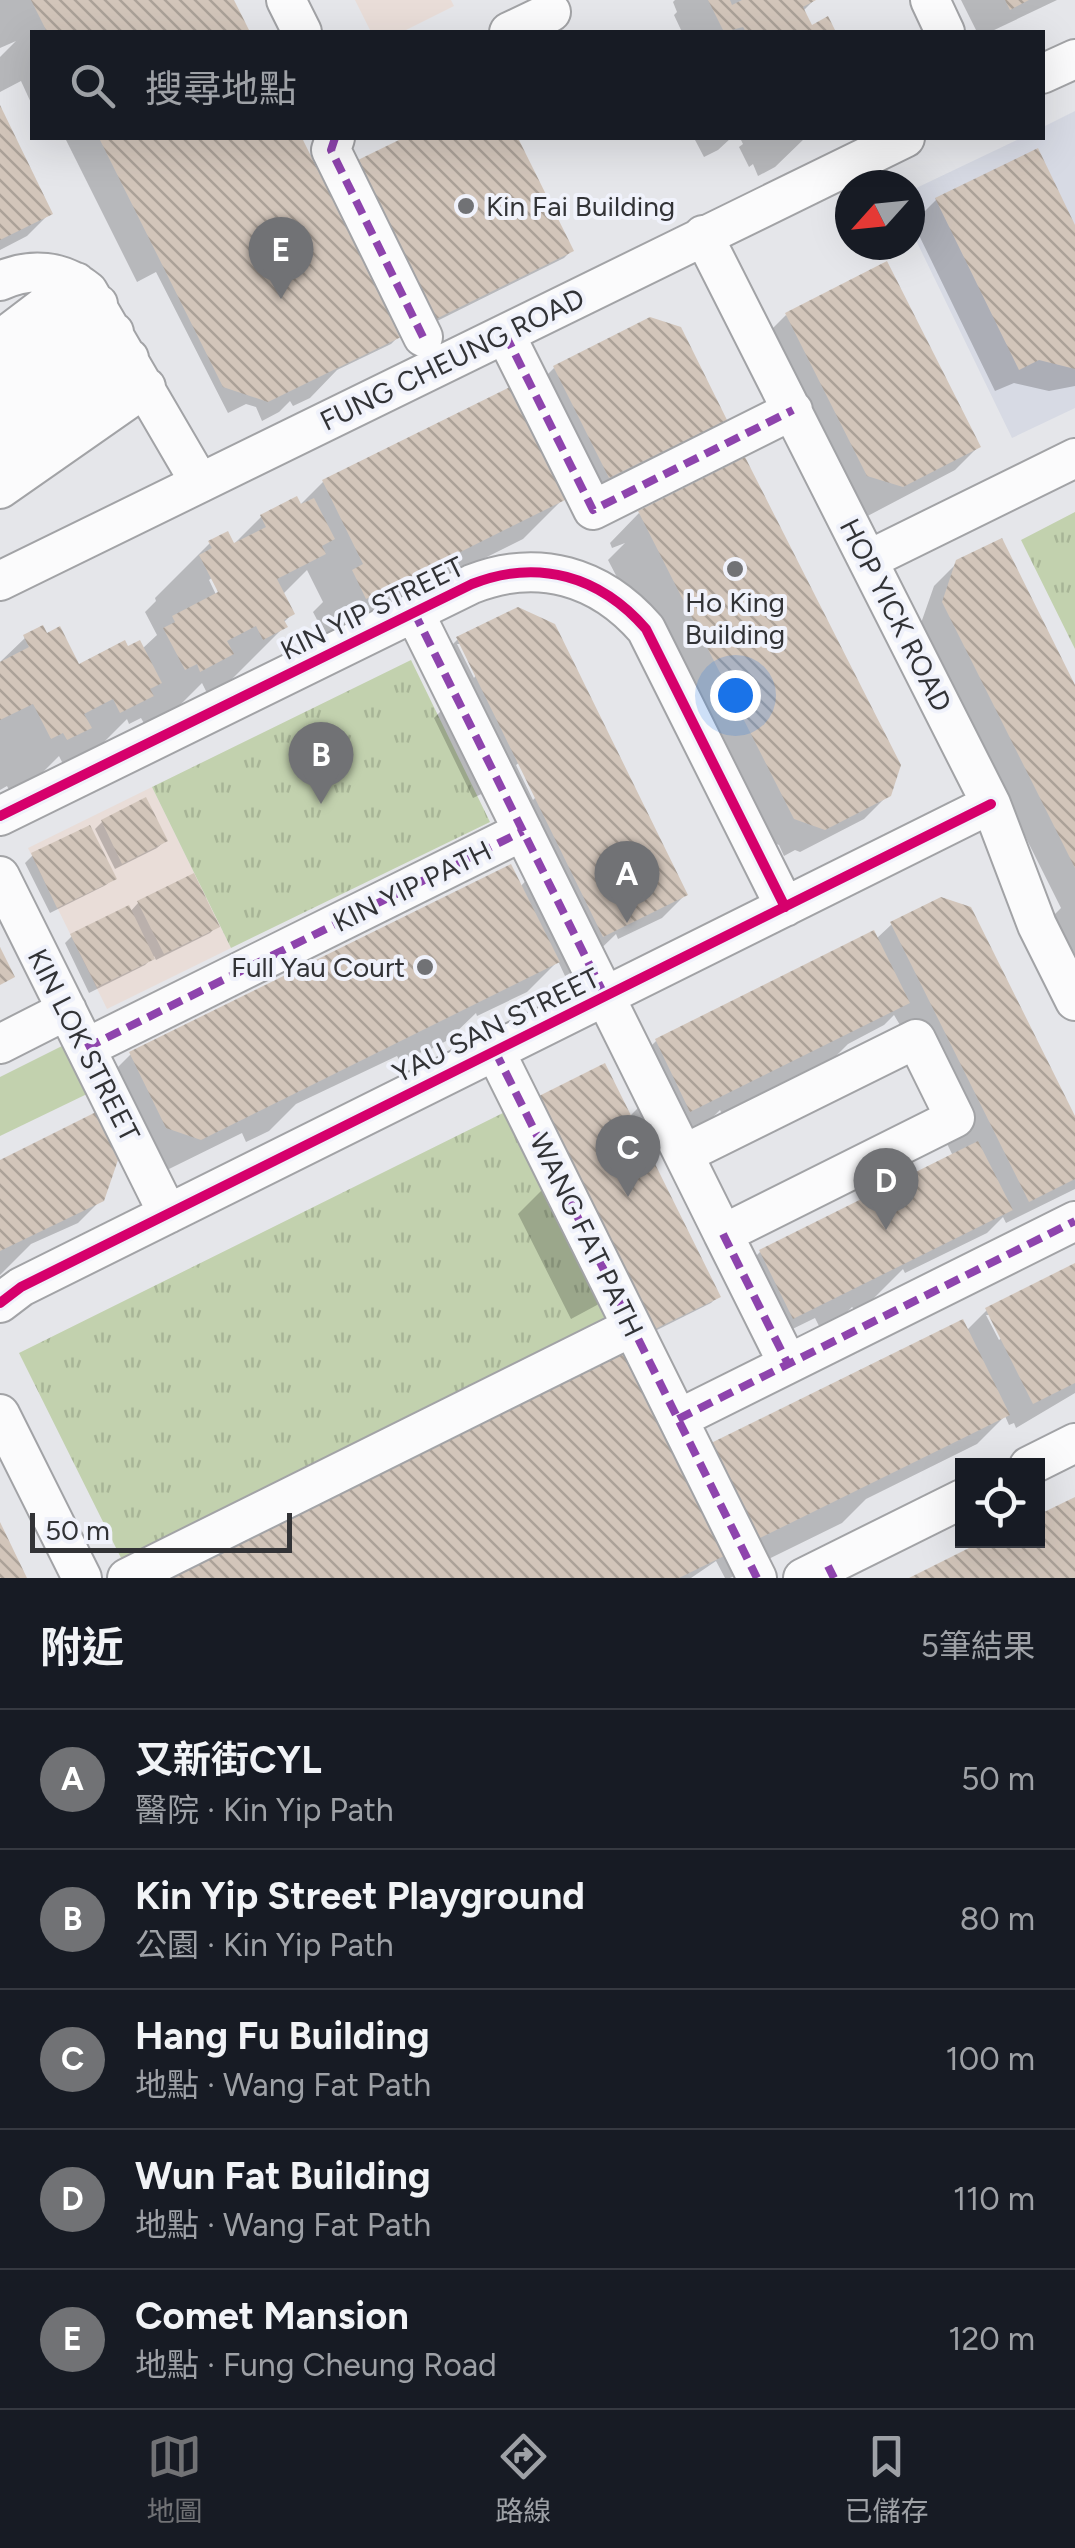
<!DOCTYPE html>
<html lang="zh-TW">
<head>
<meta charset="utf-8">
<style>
	body { margin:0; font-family:Figtree,"Noto Sans TC",sans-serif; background:#20242c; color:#f1f3f6 }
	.controls { position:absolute; right:30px; bottom:30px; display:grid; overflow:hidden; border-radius:0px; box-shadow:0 10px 40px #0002 }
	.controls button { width:90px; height:90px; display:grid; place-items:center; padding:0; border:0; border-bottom:2px solid #363941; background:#171b24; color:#f1f3f6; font:50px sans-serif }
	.compass { position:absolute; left:835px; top:170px; width:90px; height:90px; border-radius:50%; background:#171b24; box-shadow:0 10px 40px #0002; rotate:243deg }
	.scale { position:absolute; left:30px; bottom:25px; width:262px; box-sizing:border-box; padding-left:10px; border:5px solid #323336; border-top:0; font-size:28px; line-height:35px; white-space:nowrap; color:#323336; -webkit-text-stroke:8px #f0f2fb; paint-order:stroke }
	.you { position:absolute; left:735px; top:695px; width:35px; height:35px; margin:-25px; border:8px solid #fff; border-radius:50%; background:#1a73e8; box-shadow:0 0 0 15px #1a73e833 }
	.badge { display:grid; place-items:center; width:65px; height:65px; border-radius:50%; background:#717275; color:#fff; font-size:32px; font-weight:700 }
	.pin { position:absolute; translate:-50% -82px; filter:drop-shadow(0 2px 5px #0008) }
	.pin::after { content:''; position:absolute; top:52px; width:35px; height:30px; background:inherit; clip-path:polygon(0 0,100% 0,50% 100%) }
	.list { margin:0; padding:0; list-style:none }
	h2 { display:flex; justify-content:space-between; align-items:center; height:130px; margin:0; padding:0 40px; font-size:42px }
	h2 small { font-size:32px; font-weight:400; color:#9ea1a6 }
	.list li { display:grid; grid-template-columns:65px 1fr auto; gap:30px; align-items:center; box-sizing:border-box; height:140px; padding:0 40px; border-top:2px solid #363941 }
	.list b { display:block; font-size:38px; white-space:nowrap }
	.list p { margin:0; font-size:32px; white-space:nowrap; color:#9ea1a6 }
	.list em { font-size:32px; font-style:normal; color:#9ea1a6 }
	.icon { flex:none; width:55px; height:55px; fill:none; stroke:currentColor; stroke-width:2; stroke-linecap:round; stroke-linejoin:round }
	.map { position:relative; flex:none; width:1075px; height:1578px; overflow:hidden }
	.search { position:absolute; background:#171b24; box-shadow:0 10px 40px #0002; left:30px; right:30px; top:30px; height:110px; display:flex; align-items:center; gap:25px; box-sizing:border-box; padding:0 35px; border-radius:0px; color:#9ea1a6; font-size:38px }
	.sheet { height:830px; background:#171b24 }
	nav { display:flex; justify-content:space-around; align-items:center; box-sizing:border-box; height:140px; border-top:2px solid #363941; background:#171b24; font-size:28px; color:#9ea1a6 }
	nav a { display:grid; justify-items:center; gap:5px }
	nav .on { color:#717275 }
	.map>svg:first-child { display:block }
	.commercial { fill:#e9ddd8 }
	.built { fill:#d7dae4 }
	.grass { fill:#c2d1ae }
	.park { fill:url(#park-tufts) }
	.shadow { fill:#0003; fill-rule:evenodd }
	.building { fill:url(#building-back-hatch) }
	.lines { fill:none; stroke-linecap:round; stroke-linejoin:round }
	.minor-casing { stroke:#a2a3a6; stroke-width:42 }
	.minor { stroke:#fbfbfc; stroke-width:38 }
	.quiet { stroke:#8e44ad; stroke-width:8; stroke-dasharray:15 8; stroke-linecap:butt }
	.cycleway-casing { stroke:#f0f2fb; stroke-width:16 }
	.cycleway { stroke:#d6006c; stroke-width:10 }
	.poi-dot { fill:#717275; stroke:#f0f2fb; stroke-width:4 }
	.labels { text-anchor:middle; stroke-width:8; stroke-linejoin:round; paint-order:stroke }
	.poi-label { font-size:28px; fill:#323336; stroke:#f0f2fb; text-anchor:start }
	.street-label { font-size:28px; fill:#323336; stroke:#f0f2fb }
</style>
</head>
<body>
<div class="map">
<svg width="1075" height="1578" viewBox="0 0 1075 1578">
	<defs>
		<pattern id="park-tufts" width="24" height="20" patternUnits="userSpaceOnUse" patternTransform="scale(2.5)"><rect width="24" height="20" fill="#c2d1ae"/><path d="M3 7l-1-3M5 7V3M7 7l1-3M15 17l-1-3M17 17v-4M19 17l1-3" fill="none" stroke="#a7b496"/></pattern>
		<pattern id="building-back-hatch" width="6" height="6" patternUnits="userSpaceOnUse" patternTransform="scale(2.5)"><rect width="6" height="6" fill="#d2c5ba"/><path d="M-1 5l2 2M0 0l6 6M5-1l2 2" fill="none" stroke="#aba198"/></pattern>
	</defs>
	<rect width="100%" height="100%" fill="#e5e6ea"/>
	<path class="commercial" d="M355,0H451L454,6L402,32H371Z
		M152,787L231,948L107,1009L28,848Z"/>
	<path class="built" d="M1075,111V408L1012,438L910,228V191L1021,138H1042L1043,127Z"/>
	<path class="grass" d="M64,1045L87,1094L0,1136V1077Z"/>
	<path class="park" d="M1075,512V649L1021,540Z
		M411,660L490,822L231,948L152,787Z
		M507,1111L611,1321L123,1562L19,1353Z"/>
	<path class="shadow" d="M0,0H232L248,32H32V105L21,81L0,92V57L16,41L0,48Z
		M675,0H814L803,11L810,28L827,20L833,32H679L681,30L674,15L677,12L673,2Z
		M961,0H1057L990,32H977Z
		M0,111L50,213L27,236L0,250Z
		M65,138H300L398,337L391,344L337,370L310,398L293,406L290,401L279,412L262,421L256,407L246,404L228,413L156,272L137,282Z
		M409,138H510L571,251L564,258L429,325L352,170L359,162Z
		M694,138H731L718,150L704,157Z
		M740,138H805L775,167L758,176L753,164L749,167L739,147L743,144Z
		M936,200L1075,230V386L1049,391L1014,383L995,391L913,223Z
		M786,315L978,447L955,470L860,520L763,338Z
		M554,368L724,420L701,443L597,494L567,495L523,539L326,637L313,612L323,602L307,570L282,595L292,614L283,623L284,627L229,682L207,693L202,683L176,709L145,725L141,718L129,724L127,719L95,751L64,766L59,756L33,782L11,794L7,786L0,790V662L25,638L78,667L127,649H142L157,635L145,612L156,601L155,598L210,543L233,545L261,517L299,506L323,482L522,415L536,401L531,391ZM213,577L226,602L221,605L209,580Z
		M639,513L888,795L864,819L800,852L795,850L784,856L779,845L771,842L664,668L608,560L625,543L612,548L610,543Z
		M958,562L1075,691V984L1050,919L1061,908L920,626L934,586Z
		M518,609L553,626L685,895L662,918L618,939L616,934L583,966L565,976L558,961L527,992L477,1016L476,1013L448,1040L431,1049L429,1044L418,1055L401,1063L397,1056L296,1104L269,1131L246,1142L242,1133L169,1169L137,1157L101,1084L130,1055L510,867L520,887L532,874L522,852L497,865L488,848L512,820L496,787L473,798L434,718L453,699L435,662L458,639ZM457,644H463L477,674L474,678ZM520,762L537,796L533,800L516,765Z
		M102,822L165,841L157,848L115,869L95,829Z
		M32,856L114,878L106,885L50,913L25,863Z
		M138,903L217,926L210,933L156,960L154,956L145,965L89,993L65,943L72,936L130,912Z
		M892,924L1075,1122V1189L1006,1223L1003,1217L987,1233L905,1273L903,1269L871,1301L854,1309L852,1307L842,1317L820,1328L815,1318L770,1340L737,1275L760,1252L953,1156L929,1107L942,1095L894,1015L884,1025L848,1044L818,1074L725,1120L720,1110L695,1135L646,1159L718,1296L711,1303L643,1337L618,1285L597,1305L571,1319L518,1214L561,1171L629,1117L665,1081L649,1048L656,1041L876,939Z
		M0,1164L102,1199L78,1223L31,1244L0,1275Z
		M1075,1266V1393L1016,1428L1014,1423L1009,1425L1005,1416L977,1444L866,1499L842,1523L730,1578H725L716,1561L691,1578H166L683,1473L966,1331L987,1310ZM986,1315H992L1003,1337L999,1340Z"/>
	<path class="building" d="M31,0H234L250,32H47Z
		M708,0H730L732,5L742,0H816L803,7L812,25L828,16L836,32H746L743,27L724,32Z
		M1005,0H1029L1010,10Z
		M0,105L53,214L0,240Z
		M99,138H302L401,337L268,402L223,387Z
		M403,138H518L574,251L436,319L358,160Z
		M1038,148L1075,225V369L1039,360L1019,370L935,198Z
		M887,261L981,447L903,487L867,476L785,313Z
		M650,317L681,327L727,420L609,478L553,366Z
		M510,387L567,499L366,599L352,570L363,564L322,480Z
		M745,457L901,765L891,796L825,830L794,819L638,511Z
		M297,496L301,504L314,498L335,539L322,546L326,554L277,579L295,614L284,620L288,627L263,640L256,626L227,641L234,654L200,672L197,664L185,670L163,628L175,622L172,616L218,592L199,555L212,548L208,541L228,531L234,543L266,527L260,515Z
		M1002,538L1075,685V868L942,602L956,560Z
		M518,607L555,624L688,895L603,937L456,637Z
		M43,625L47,633L60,626L79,664L125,640L128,646L140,640L162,683L150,689L154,696L120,713L113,699L84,714L92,728L67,740L63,733L51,739L33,704L0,720V662L29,647L23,635Z
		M146,797L168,841L122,864L101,820Z
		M90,825L117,879L57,908L31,853Z
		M511,864L560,962L201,1140L166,1128L129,1052Z
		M194,873L220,927L164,954L137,901Z
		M941,897L971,907L1075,1116V1179L1029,1202L890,922Z
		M129,905L155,959L97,987L70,934Z
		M874,930L910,1003L690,1112L655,1039Z
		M0,947L15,977L0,985Z
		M605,1063L721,1297L651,1331L535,1098Z
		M96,1112L118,1160L104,1201L0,1251V1160Z
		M978,1141L1013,1210L793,1319L759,1250Z
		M1075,1263V1383L1033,1404L985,1308Z
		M963,1319L1010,1415L754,1541L707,1445Z
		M625,1349L726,1555L679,1578H160Z
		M1075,1497V1578H909L985,1540H1038V1515Z
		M0,1522L27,1578H0Z"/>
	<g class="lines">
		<defs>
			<path id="minor" d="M286,0L302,32
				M930,0L945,32
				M509,32L551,12
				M1042,74L1075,59
				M335,138L331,150L423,337
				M703,235L991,804L1037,925L1075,1001
				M0,281C31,267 62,270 88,291L200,483
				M505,334L593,510L793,410
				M0,340L76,282
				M0,378L98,304
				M0,416L114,332
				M0,450L129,358
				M0,489L146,387
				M868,560L1075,458
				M0,581L905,138
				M414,612L723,1234L955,1118L916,1039L684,1154
				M0,816L472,584C538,558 600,576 646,629L785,907
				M0,876L168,1214
				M0,1044L67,1010
				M86,1048L523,831
				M495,1051L757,1578
				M723,1234L788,1364
				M0,1303L21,1287L991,804
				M0,1414L82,1578
				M678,1419L1075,1221
				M1029,1466L1075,1443
				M127,1578L632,1327
				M803,1578L962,1499"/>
		</defs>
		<use href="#minor" class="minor-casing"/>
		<use href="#minor" class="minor"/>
		<path class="quiet" d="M335,138L331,150L423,337
			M505,334L593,510L793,410
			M414,612L605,996
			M86,1048L523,831
			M495,1051L757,1578
			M723,1234L788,1364
			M678,1419L1075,1221
			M828,1566L834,1578"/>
		<defs>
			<path id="cycleway" d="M0,816L472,584C538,558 600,576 646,629L785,907
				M0,1303L21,1287L991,804"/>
		</defs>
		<use href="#cycleway" class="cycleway-casing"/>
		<use href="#cycleway" class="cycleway"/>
	</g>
	<g class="poi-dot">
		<circle cx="466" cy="206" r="10"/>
		<circle cx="735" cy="569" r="10"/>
		<circle cx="425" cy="967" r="10"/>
	</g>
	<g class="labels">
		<g class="poi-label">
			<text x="486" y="216">Kin Fai Building</text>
			<text x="735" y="612" text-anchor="middle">Ho King<tspan x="735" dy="32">Building</tspan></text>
			<text x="405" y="977" text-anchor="end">Full Yau Court</text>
		</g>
		<g class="street-label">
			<text transform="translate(452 359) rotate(-26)" y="10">FUNG CHEUNG ROAD</text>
			<text transform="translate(372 608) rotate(-26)" y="10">KIN YIP STREET</text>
			<text transform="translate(896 615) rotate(63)" y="10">HOP YICK ROAD</text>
			<text transform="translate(412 886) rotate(-26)" y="10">KIN YIP PATH</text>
			<text transform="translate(496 1025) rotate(-26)" y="10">YAU SAN STREET</text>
			<text transform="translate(84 1045) rotate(63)" y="10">KIN LOK STREET</text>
			<text transform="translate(587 1235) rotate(64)" y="10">WANG FAT PATH</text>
		</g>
	</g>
</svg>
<div class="controls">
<button><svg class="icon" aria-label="locate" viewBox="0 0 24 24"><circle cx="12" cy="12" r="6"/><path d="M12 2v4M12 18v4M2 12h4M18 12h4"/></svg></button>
</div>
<svg class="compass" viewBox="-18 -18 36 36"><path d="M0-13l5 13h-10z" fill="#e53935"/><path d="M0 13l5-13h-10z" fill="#9ea1a6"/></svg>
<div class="scale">50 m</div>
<div class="you"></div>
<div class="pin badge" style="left:627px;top:923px">A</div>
<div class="pin badge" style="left:321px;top:804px">B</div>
<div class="pin badge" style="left:628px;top:1197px">C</div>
<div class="pin badge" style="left:886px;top:1230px">D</div>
<div class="pin badge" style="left:281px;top:299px">E</div>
<div class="search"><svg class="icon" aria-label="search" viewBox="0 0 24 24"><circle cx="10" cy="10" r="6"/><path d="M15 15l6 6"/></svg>搜尋地點</div>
</div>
<section class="sheet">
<h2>附近<small>5筆結果</small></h2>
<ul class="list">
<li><span class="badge">A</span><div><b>又新街CYL</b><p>醫院 · Kin Yip Path</p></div><em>50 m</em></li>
<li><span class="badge">B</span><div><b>Kin Yip Street Playground</b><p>公園 · Kin Yip Path</p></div><em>80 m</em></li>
<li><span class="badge">C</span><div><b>Hang Fu Building</b><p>地點 · Wang Fat Path</p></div><em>100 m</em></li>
<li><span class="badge">D</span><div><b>Wun Fat Building</b><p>地點 · Wang Fat Path</p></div><em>110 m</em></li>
<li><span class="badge">E</span><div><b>Comet Mansion</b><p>地點 · Fung Cheung Road</p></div><em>120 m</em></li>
</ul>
</section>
<nav>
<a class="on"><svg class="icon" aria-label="map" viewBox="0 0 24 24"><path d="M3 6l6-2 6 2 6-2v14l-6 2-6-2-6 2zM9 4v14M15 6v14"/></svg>地圖</a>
<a><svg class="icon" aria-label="directions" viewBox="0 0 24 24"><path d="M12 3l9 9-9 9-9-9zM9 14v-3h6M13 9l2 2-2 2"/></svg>路線</a>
<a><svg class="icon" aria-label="saved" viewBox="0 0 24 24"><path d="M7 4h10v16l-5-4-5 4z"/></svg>已儲存</a>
</nav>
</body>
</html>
